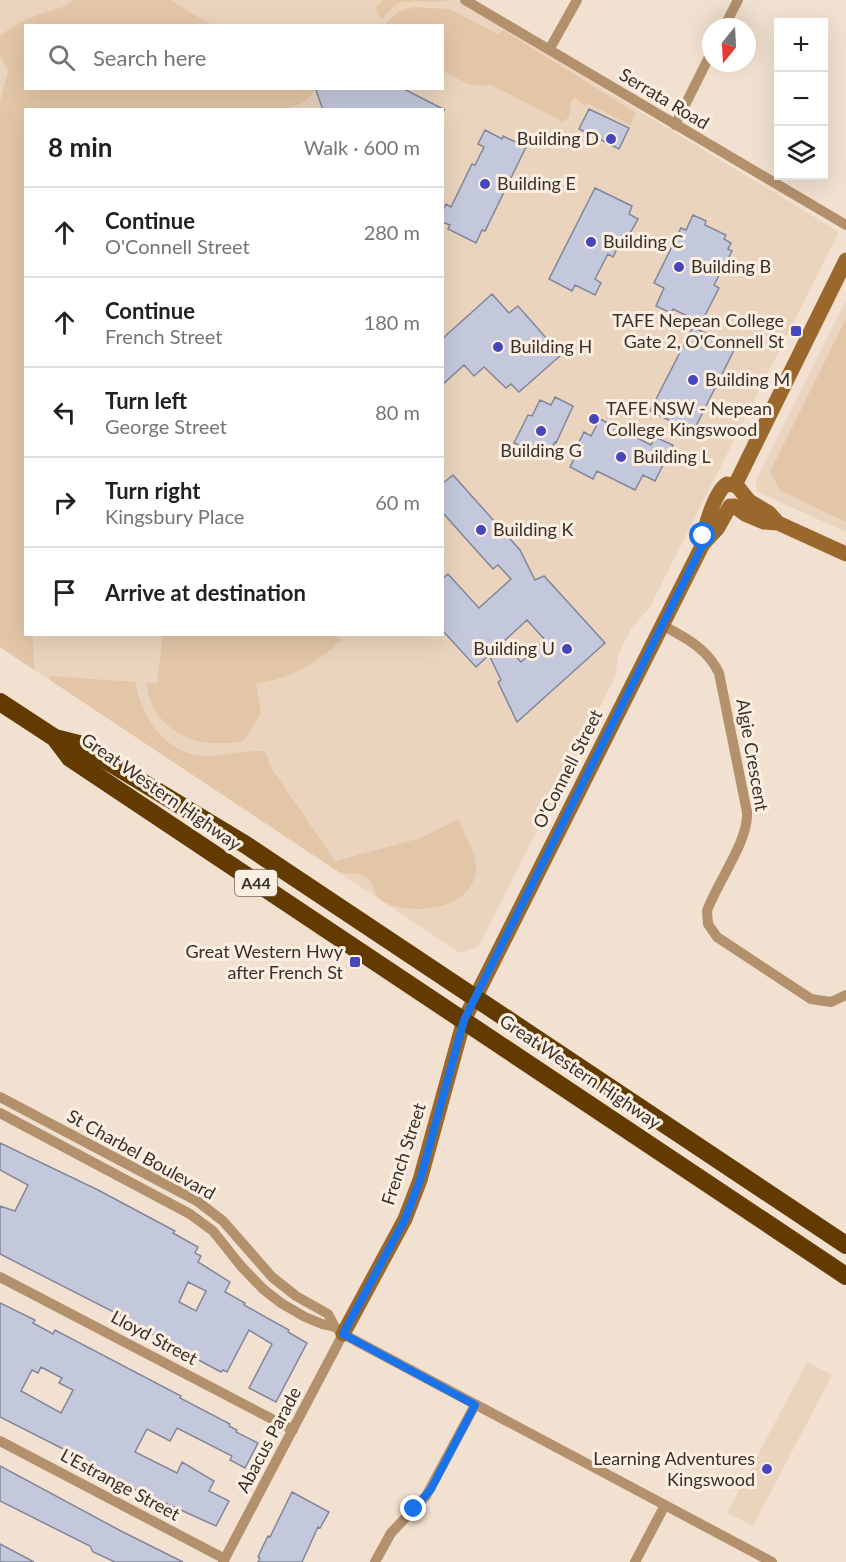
<!DOCTYPE html>
<html lang="en">
<head>
<meta charset="utf-8">
<style>
	body { margin:0; font-family:Lato,sans-serif; background:#f2f2f2; color:#202124 }
	.controls { position:absolute; right:18px; top:18px; display:grid; overflow:hidden; border-radius:0px; box-shadow:0 6px 24px #0002 }
	.controls button { width:54px; height:54px; display:grid; place-items:center; padding:0; border:0; border-bottom:2px solid #e0e0e0; background:#fff; color:#202124; font:30px sans-serif }
	.compass { position:absolute; left:702px; top:18px; width:54px; height:54px; border-radius:50%; background:#fff; box-shadow:0 6px 24px #0002; rotate:198deg }
	.stop { position:absolute; width:18px; height:18px; margin:-14px; border:4px solid #1a73e8; border-radius:50%; background:#fff }
	.stop.end { background:#1a73e8; border-color:#fff; box-shadow:0 2px 6px #0008 }
	.list { margin:0; padding:0; list-style:none }
	h2 { display:flex; justify-content:space-between; align-items:center; height:78px; margin:0; padding:0 24px; font-size:26px }
	h2 small { font-size:20px; font-weight:400; color:#757577 }
	.list li { display:grid; grid-template-columns:39px 1fr auto; gap:18px; align-items:center; box-sizing:border-box; height:90px; padding:0 24px; border-top:2px solid #e0e0e0 }
	.list b { display:block; font-size:22px; white-space:nowrap }
	.list p { margin:0; font-size:20px; white-space:nowrap; color:#757577 }
	.list em { font-size:20px; font-style:normal; color:#757577 }
	.icon { flex:none; width:33px; height:33px; fill:none; stroke:currentColor; stroke-width:2; stroke-linecap:round; stroke-linejoin:round }
	.map { position:relative; flex:none; width:846px; height:1562px; overflow:hidden }
	.search { position:absolute; background:#fff; box-shadow:0 6px 24px #0002; left:24px; top:24px; width:420px; height:66px; display:flex; align-items:center; gap:15px; box-sizing:border-box; padding:0 21px; border-radius:0px; color:#757577; font-size:22px }
	.panel { position:absolute; background:#fff; box-shadow:0 6px 24px #0002; left:24px; top:108px; width:420px; height:528px; border-radius:0px }
	.map>svg:first-child { display:block }
	.built { fill:#ead4bd; fill-rule:evenodd }
	.green { fill:#e3c6a7 }
	.building { fill:#c4c8dd; stroke:#828699; stroke-width:1.5; fill-rule:evenodd }
	.lines { fill:none; stroke-linecap:round; stroke-linejoin:round }
	.street { stroke:#b4916d; stroke-width:10 }
	.secondary { stroke:#9a682c; stroke-width:15 }
	.highway { stroke:#633b00; stroke-width:18 }
	.route { stroke:#1a73e8; stroke-width:8 }
	.poi-dot { fill:#4747bd; stroke:#fcefe1; stroke-width:2 }
	.labels { text-anchor:middle; stroke-width:6; stroke-linejoin:round; paint-order:stroke }
	.shield { fill:#fcefe1; stroke:#736a62; stroke-width:1.5 }
	.shield-label { font-size:16px; font-weight:bold; fill:#38312b }
	.street-label { font-size:18px; fill:#38312b; stroke:#fcefe1 }
	.poi-label { font-size:18px; fill:#38312b; stroke:#fcefe1; text-anchor:start }
</style>
</head>
<body>
<div class="map">
<svg width="846" height="1562" viewBox="0 0 846 1562">
	<rect width="100%" height="100%" fill="#f2e1d0"/>
	<path class="built" d="M0,0H457L839,232L650,607L631,629L619,653L615,677L478,947L460,953L0,647ZM26,26H442V88H26ZM26,110H442V634H26Z
		M846,301V532L758,492L755,483Z
		M807,1362L832,1375L753,1526L727,1513Z"/>
	<path class="green" d="M73,0H171L211,25L26,26V88L315,89C311,98 302,104 292,107V109L26,110V634L33,635L34,670L0,647V102L8,71L0,55V36C11,27 25,20 38,15C49,10 65,9 73,0Z
		M383,0H445L447,1L401,2L393,7L381,20L376,7Z
		M413,7L449,9L498,34L503,30L636,113L630,125L587,103L585,106L574,97L571,102L569,117L563,122L490,84L488,86L468,84L443,71L442,26L384,25L398,12Z
		M846,319V522L781,491L770,472Z
		M326,635L335,636L343,640L339,643L337,642L335,646C308,667 291,679 256,683L261,713L244,740C237,743 229,743 221,743C186,746 148,721 147,683H157L163,635Z
		M50,676L136,682C140,718 167,756 207,756C226,756 245,750 264,751L267,755L270,766L335,861L421,838L459,819C463,835 476,850 476,866C477,909 414,917 384,902C372,896 375,879 362,875C355,873 347,874 339,872L50,680Z"/>
	<path class="building" d="M322,88H402L445,110H323L316,90Z
		M589,109L629,128L619,149L579,129Z
		M485,130L502,139L503,136L526,147L485,231L482,230L476,243L448,229L450,225L442,222V212L446,204L451,207L472,164L475,165L484,147L478,144Z
		M595,188L632,206L629,214L638,219L629,235L625,233L613,257L608,254L595,279L601,283L595,295L575,285L572,291L549,279Z
		M693,215L706,221L705,225L726,235L724,239L731,243L728,249L732,251L714,285L719,288L701,323L673,309L671,313L656,306L664,288L654,283L681,228L686,230Z
		M492,294L509,313L518,306L561,355L519,392L511,384L506,388L484,367L474,376L464,365L442,385V339Z
		M693,327L735,348L693,432L650,411Z
		M555,397L573,406L556,443L555,442L546,459L514,443L528,415L532,416L540,400L551,405Z
		M600,419L651,445L655,437L673,445L655,481L643,475L635,490L597,471L593,479L570,467L582,443L579,442L584,432L591,436Z
		M453,475L520,550L535,580L544,576L605,643L517,722L498,682L501,680L489,655L476,667L442,630V579L448,574L479,608L511,579L498,565L493,569L442,512V484ZM527,620L545,640L521,662L503,642Z
		M0,1143L98,1190L175,1231L173,1233L198,1247L195,1253L201,1256L198,1262L230,1282L225,1292L245,1303L244,1305L289,1330L288,1332L307,1343L276,1402L249,1388L272,1344L249,1330L227,1372L223,1370L221,1372L193,1357L195,1355L148,1332L149,1330L0,1254V1206L15,1211L28,1185L0,1170ZM188,1282L206,1291L196,1311L179,1302Z
		M0,1303L35,1320L33,1323L53,1334L55,1330L181,1396L180,1398L230,1424L229,1426L237,1430L236,1432L258,1443L245,1468L230,1460L232,1456L177,1428L170,1441L147,1429L135,1452L177,1473L182,1462L214,1481L209,1491L229,1501L216,1526L134,1489L77,1456L0,1417ZM41,1367L62,1378L59,1383L73,1390L61,1413L21,1391L32,1370L38,1373Z
		M0,1466L121,1531L183,1562H115L93,1552L90,1546L0,1501Z
		M292,1492L329,1512L320,1528L318,1527L302,1562H258L260,1558L258,1557L263,1546L268,1536L270,1537Z
		M0,1544L34,1562H0Z"/>
	<g class="lines">
		<path class="street" d="M465,0L846,225
			M724,27L738,0
			M549,50L577,0
			M675,125L711,53
			M662,625C686,638 707,648 719,673L747,812C749,841 717,882 707,911L708,924L717,937L811,999L831,1002L846,995
			M0,1097L197,1201L223,1221L272,1277L296,1296L328,1314L335,1327L343,1334L772,1562
			M0,1113L190,1214L213,1231L241,1266L263,1289L281,1303L305,1317L322,1324L335,1327
			M0,1277L293,1430
			M0,1441L225,1559
			M223,1562L343,1334
			M375,1562L391,1533L426,1496L475,1405
			M635,1562L665,1505"/>
		<path class="secondary" d="M735,485L846,260
			M734,506L745,514L764,522L778,523L846,554
			M703,544C703,530 715,491 727,484L737,486L749,501L769,513L778,523
			M343,1334L405,1219L420,1180L464,1020L703,544L717,529L730,506"/>
		<path class="highway" d="M0,702L55,738L70,758L846,1276
			M55,738L79,744L246,845L846,1245"/>
	</g>
	<g class="lines">
		<path class="route" d="M414,1509L431,1489L475,1405L343,1334L405,1219L420,1180L464,1020L703,544V536"/>
	</g>
	<g class="poi-dot">
		<circle cx="611" cy="139" r="6"/>
		<circle cx="485" cy="184" r="6"/>
		<circle cx="591" cy="242" r="6"/>
		<circle cx="679" cy="267" r="6"/>
		<rect x="790" y="325" width="12" height="12" rx="3"/>
		<circle cx="498" cy="347" r="6"/>
		<circle cx="693" cy="380" r="6"/>
		<circle cx="594" cy="419" r="6"/>
		<circle cx="541" cy="431" r="6"/>
		<circle cx="621" cy="457" r="6"/>
		<circle cx="481" cy="530" r="6"/>
		<circle cx="567" cy="649" r="6"/>
		<rect x="349" y="956" width="12" height="12" rx="3"/>
		<circle cx="767" cy="1469" r="6"/>
	</g>
	<g class="labels">
		<rect class="shield" x="235" y="870" width="42" height="26" rx="4.5"/>
		<g class="shield-label">
			<text x="256" y="889">A44</text>
		</g>
		<g class="street-label">
			<text transform="translate(664 99) rotate(31)" y="6">Serrata Road</text>
			<text transform="translate(752 755) rotate(80)" y="6">Algie Crescent</text>
			<text transform="translate(568 769) rotate(-63)" y="6">O'Connell Street</text>
			<text transform="translate(161 792) rotate(35)" y="6">Great Western Highway</text>
			<text transform="translate(580 1072) rotate(34)" y="6">Great Western Highway</text>
			<text transform="translate(404 1154) rotate(-72)" y="6">French Street</text>
			<text transform="translate(141 1155) rotate(29)" y="6">St Charbel Boulevard</text>
			<text transform="translate(154 1338) rotate(28)" y="6">Lloyd Street</text>
			<text transform="translate(269 1440) rotate(-62)" y="6">Abacus Parade</text>
			<text transform="translate(120 1485) rotate(28)" y="6">L'Estrange Street</text>
		</g>
		<g class="poi-label">
			<text x="599" y="145" text-anchor="end">Building D</text>
			<text x="497" y="190">Building E</text>
			<text x="603" y="248">Building C</text>
			<text x="691" y="273">Building B</text>
			<text x="784" y="327" text-anchor="end">TAFE Nepean College<tspan x="784" dy="21">Gate 2, O'Connell St</tspan></text>
			<text x="510" y="353">Building H</text>
			<text x="705" y="386">Building M</text>
			<text x="606" y="415">TAFE NSW - Nepean<tspan x="606" dy="21">College Kingswood</tspan></text>
			<text x="541" y="457" text-anchor="middle">Building G</text>
			<text x="633" y="463">Building L</text>
			<text x="493" y="536">Building K</text>
			<text x="555" y="655" text-anchor="end">Building U</text>
			<text x="343" y="958" text-anchor="end">Great Western Hwy<tspan x="343" dy="21">after French St</tspan></text>
			<text x="755" y="1465" text-anchor="end">Learning Adventures<tspan x="755" dy="21">Kingswood</tspan></text>
		</g>
	</g>
</svg>
<div class="controls">
<button>+</button>
<button>−</button>
<button><svg class="icon" aria-label="layers" viewBox="0 0 24 24"><path d="M12 4l9 5-9 5-9-5zM3 14l9 5 9-5"/></svg></button>
</div>
<svg class="compass" viewBox="-18 -18 36 36"><path d="M0-13l5 13h-10z" fill="#e53935"/><path d="M0 13l5-13h-10z" fill="#757577"/></svg>
<div class="stop" style="left:703px;top:536px"></div>
<div class="stop end" style="left:414px;top:1509px"></div>
<div class="search"><svg class="icon" aria-label="search" viewBox="0 0 24 24"><circle cx="10" cy="10" r="6"/><path d="M15 15l6 6"/></svg>Search here</div>
<section class="panel">
<h2>8 min<small>Walk · 600 m</small></h2>
<ul class="list">
<li><svg class="icon" aria-label="ahead" viewBox="0 0 24 24"><path d="M12 20V5M6 11l6-6 6 6"/></svg><div><b>Continue</b><p>O'Connell Street</p></div><em>280 m</em></li>
<li><svg class="icon" aria-label="ahead" viewBox="0 0 24 24"><path d="M12 20V5M6 11l6-6 6 6"/></svg><div><b>Continue</b><p>French Street</p></div><em>180 m</em></li>
<li><svg class="icon" aria-label="left" viewBox="0 0 24 24"><path d="M17 20v-9H6M10 6l-5 5 5 5"/></svg><div><b>Turn left</b><p>George Street</p></div><em>80 m</em></li>
<li><svg class="icon" aria-label="right" viewBox="0 0 24 24"><path d="M7 20v-9h11M14 6l5 5-5 5"/></svg><div><b>Turn right</b><p>Kingsbury Place</p></div><em>60 m</em></li>
<li><svg class="icon" aria-label="arrive" viewBox="0 0 24 24"><path d="M6 21V4h12l-3 4 3 4H6"/></svg><div><b>Arrive at destination</b></div></li>
</ul>
</section>
</div>
</body>
</html>
